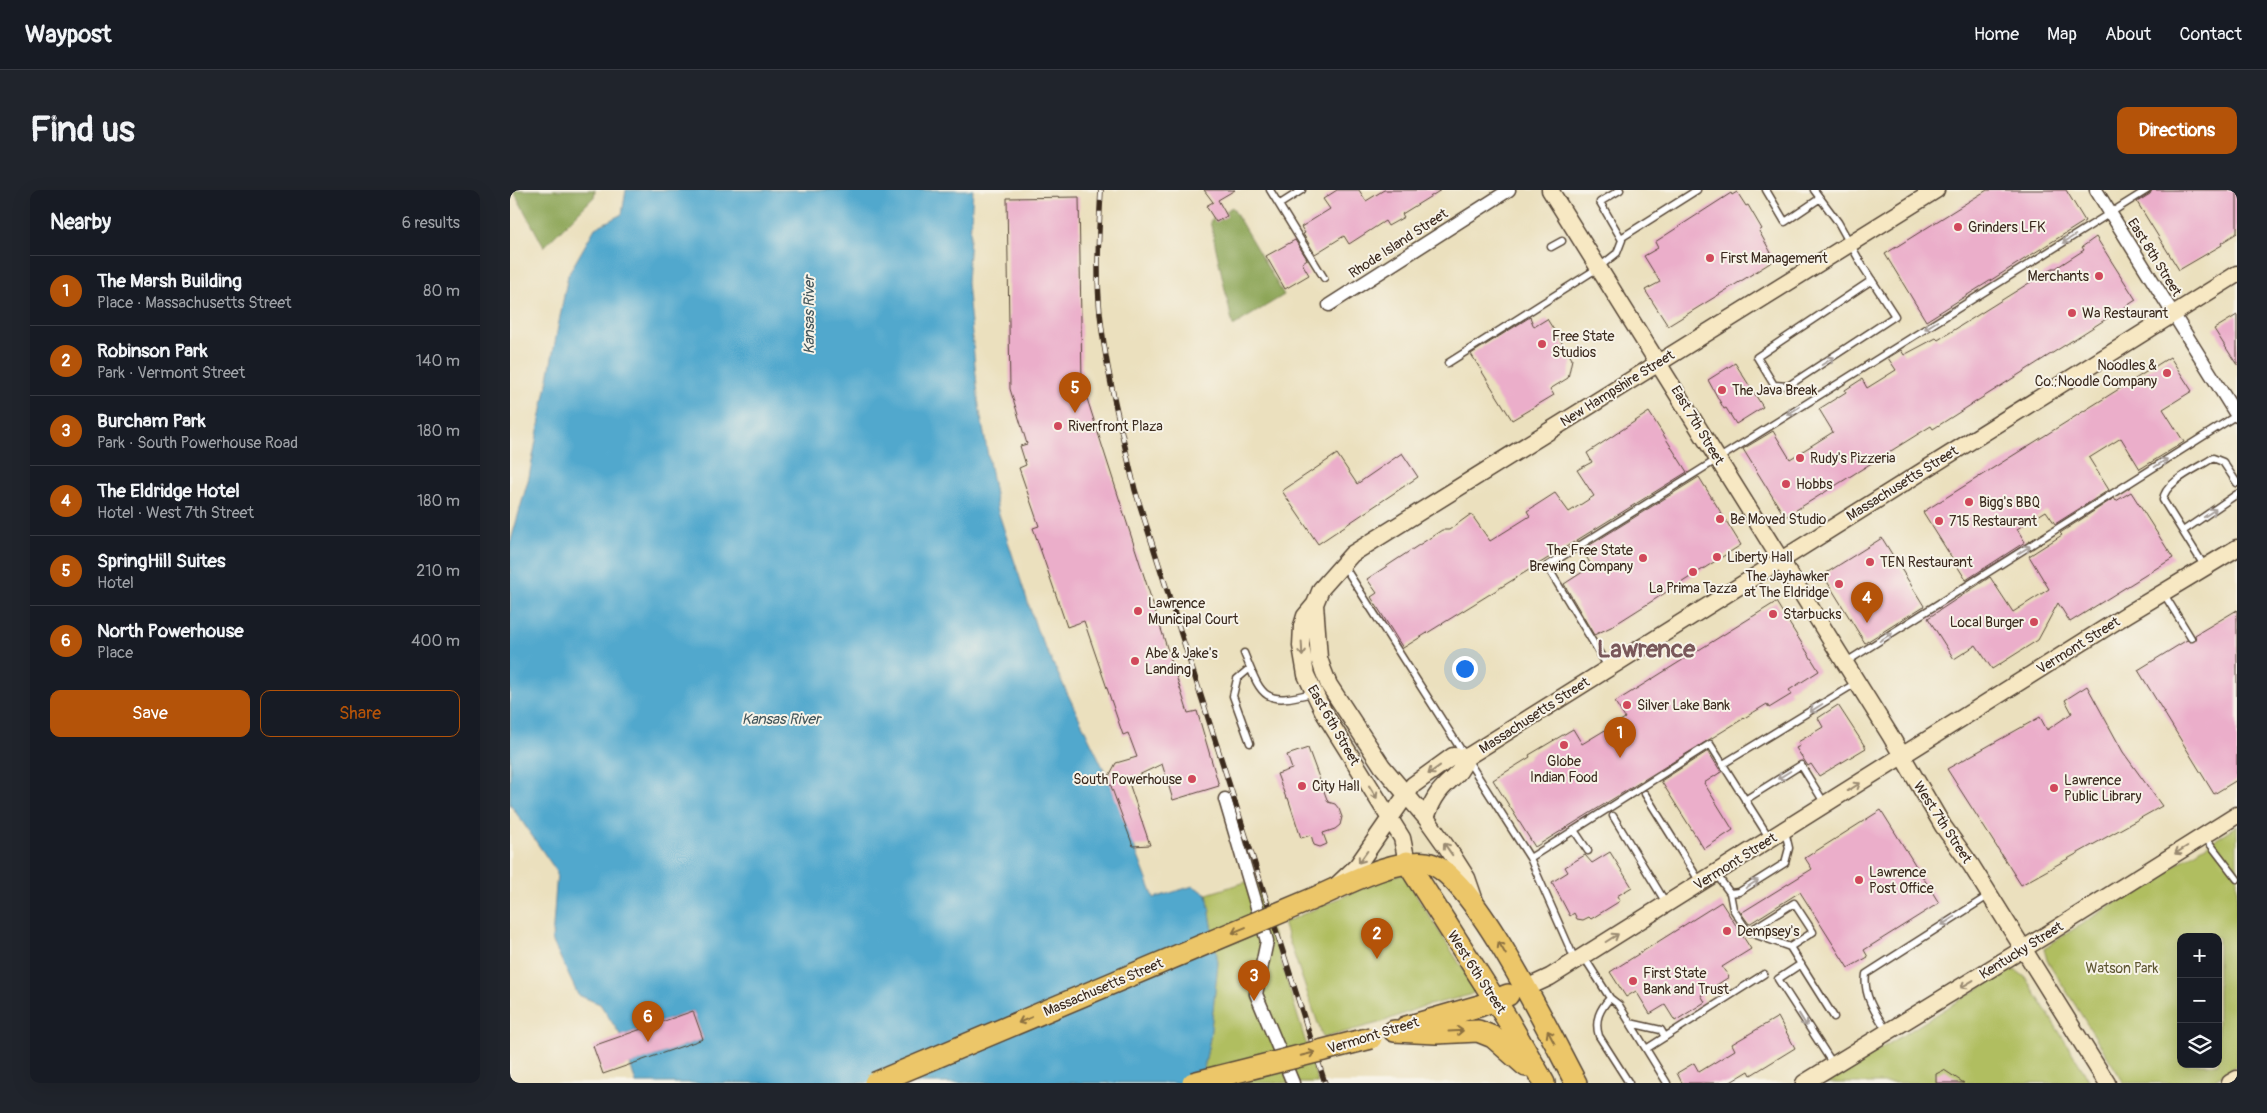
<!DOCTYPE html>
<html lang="en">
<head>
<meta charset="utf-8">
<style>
	body { margin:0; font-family:Pangolin,sans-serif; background:#20242c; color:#f1f3f6 }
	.controls { position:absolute; right:15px; bottom:15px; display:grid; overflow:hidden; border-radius:10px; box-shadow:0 5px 20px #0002 }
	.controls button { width:45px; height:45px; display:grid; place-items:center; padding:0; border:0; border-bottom:1px solid #363941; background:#171b24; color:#f1f3f6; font:25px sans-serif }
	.you { position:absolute; left:954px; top:478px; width:18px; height:18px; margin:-12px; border:4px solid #fff; border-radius:50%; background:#1a73e8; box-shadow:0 0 0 8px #1a73e833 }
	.badge { display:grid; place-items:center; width:32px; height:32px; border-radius:50%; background:#b45309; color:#fff; font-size:16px; font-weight:700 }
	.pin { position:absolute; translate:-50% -41px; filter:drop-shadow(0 1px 2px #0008) }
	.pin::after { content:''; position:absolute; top:26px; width:18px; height:15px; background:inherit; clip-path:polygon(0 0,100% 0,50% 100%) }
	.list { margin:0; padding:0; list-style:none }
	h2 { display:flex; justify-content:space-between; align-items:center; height:65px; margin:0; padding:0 20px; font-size:21px }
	h2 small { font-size:16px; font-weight:400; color:#9ea1a6 }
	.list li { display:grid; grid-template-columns:32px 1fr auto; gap:15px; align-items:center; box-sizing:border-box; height:70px; padding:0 20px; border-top:1px solid #363941 }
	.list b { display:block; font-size:19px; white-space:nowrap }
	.list p { margin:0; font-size:16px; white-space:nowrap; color:#9ea1a6 }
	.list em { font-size:16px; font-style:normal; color:#9ea1a6 }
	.actions { display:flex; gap:10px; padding:15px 20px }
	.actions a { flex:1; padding:11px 0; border:1px solid #b45309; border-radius:10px; text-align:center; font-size:18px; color:#b45309 }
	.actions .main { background:#b45309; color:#fff }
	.icon { flex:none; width:28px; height:28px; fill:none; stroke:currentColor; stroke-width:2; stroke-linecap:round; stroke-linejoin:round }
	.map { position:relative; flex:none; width:1727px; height:893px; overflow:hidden; border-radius:10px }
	header { display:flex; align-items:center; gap:30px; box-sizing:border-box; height:70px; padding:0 25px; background:#171b24; border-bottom:1px solid #363941 }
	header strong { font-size:24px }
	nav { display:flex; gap:28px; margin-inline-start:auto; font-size:18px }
	.intro { display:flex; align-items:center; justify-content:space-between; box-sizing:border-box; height:120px; padding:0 30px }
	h1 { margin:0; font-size:35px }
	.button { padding:12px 22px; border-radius:10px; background:#b45309; color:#fff; font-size:18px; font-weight:700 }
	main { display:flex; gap:30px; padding:0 30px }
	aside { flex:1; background:#171b24; border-radius:10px; box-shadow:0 5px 20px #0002 }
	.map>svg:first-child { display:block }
	.green { fill:#b0be60; stroke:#76743f; fill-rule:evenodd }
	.forest { fill:#8ca556; stroke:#64683a }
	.water { fill:#51a8cd; stroke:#466976 }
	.building { fill:#ebaeca }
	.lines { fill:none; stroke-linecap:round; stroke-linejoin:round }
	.lane-casing { stroke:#554536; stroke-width:9 }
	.street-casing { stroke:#554536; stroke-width:15 }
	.secondary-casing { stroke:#554536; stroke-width:19 }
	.highway-casing { stroke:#554536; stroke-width:24 }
	.lane { stroke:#fff; stroke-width:6 }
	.street { stroke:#fff; stroke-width:12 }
	.secondary { stroke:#f7e8c3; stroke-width:16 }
	.highway { stroke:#ecc669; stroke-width:21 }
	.rail-casing { stroke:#3b2a1e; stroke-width:5.5 }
	.rail { stroke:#f7f3e8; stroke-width:4; stroke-dasharray:11; stroke-linecap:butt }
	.highway-bridge-casing { stroke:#554536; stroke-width:24; stroke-linecap:butt }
	.highway-bridge { stroke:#ecc669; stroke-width:21 }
	.oneway { stroke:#a79f9a }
	.oneway2 { stroke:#998970 }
	.oneway3 { stroke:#8b7040 }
	.poi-dot { fill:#d1495b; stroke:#f7f3e8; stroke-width:2 }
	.labels { text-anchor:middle; stroke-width:4; stroke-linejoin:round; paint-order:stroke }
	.poi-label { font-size:14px; fill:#3b2a1e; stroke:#f7f3e8; text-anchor:start }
	.street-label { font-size:14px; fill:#3b2a1e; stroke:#f7f3e8 }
	.park-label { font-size:14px; fill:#5e5632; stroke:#f7f3e8 }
	.water-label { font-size:15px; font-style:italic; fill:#43565b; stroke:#f7f3e8 }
	.town-label { font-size:24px; font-weight:bold; fill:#79585a; stroke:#f7f3e8 }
</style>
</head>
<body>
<header>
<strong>Waypost</strong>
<nav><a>Home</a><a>Map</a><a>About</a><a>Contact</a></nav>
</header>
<div class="intro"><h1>Find us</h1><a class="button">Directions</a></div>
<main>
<aside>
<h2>Nearby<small>6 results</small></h2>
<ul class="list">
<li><span class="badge">1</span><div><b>The Marsh Building</b><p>Place · Massachusetts Street</p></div><em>80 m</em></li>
<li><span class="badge">2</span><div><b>Robinson Park</b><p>Park · Vermont Street</p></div><em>140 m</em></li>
<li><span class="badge">3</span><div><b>Burcham Park</b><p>Park · South Powerhouse Road</p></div><em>180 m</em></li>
<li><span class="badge">4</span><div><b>The Eldridge Hotel</b><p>Hotel · West 7th Street</p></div><em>180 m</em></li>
<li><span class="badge">5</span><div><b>SpringHill Suites</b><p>Hotel</p></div><em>210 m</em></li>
<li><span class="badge">6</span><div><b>North Powerhouse</b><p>Place</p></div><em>400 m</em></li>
</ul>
<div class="actions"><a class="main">Save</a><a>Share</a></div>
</aside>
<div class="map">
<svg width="1727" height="893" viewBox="0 0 1727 893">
	<rect width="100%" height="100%" fill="#f7f3e8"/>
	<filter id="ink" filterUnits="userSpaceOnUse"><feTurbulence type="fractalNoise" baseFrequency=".02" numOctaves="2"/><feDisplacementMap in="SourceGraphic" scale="10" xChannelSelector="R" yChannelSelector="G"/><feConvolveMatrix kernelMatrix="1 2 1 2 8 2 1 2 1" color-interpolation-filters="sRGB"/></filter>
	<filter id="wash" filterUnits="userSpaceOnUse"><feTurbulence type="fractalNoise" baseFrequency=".0096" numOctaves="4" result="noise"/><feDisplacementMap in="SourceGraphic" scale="20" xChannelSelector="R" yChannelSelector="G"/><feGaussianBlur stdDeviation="1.12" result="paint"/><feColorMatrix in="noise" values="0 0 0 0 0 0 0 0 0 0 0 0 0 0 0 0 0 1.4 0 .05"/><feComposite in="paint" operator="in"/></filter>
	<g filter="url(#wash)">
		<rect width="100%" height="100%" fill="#ebe0be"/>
		<path class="green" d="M1727,636V875L1699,893H1614L1537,770L1534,758ZM1671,747H1708V874H1671Z
			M893,684L963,795L964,802L960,805L911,817L872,832L813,848L773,733L846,701L883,686Z
			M746,689L808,893H691L700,848L708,773L697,704Z
			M1499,780L1507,781L1515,787L1581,893H1315Z"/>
		<path class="forest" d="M3,0H85L84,7L34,57Z
			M722,17L774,105L723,136L700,31Z"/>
		<path class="water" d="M116,0H463L457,93L469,216L488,321L527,440L598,588L644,708L683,696L697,704L708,773L700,848L691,893H126L120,874L193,849L183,821L111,846L90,814L68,805L42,750L47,682L0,614V354L19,287L58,85L85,38L112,24Z"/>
		<g id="blocks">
			<path class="building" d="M694,0H725L708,10L717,26L706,32L696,16L703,12Z
				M827,0H849L856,11L874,0H931L892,24L894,27L878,36L875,31L839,54L834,46L805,64L793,44L795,43L791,37L820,19L813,9Z
				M1477,0H1556L1575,31L1416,131L1375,64Z
				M1642,0H1727V43L1711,53L1712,55L1669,80L1627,12L1640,4Z
				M1227,2L1236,16L1238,15L1252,39L1249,41L1265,70L1158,136L1135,100L1150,92L1134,66L1148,58L1145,52L1221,3L1222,5Z
				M569,7L572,193L678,523L687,521L709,596L663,610L652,574L618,590L640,655L623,656L598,588L606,573L627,567L618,543L613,545L574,431L557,437L523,338L529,336L509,278L516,275L510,256L517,254L500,199L497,8Z
				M1586,47L1626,110L1423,239L1421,236L1275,327L1233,259L1263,241L1280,269L1323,242L1309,219L1336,202L1335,200L1352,189L1357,198L1386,180L1378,168L1391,160L1394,165L1426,148L1428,150L1543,78H1546L1574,60L1572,57Z
				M785,50L797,69L792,73L799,85L775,99L756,66Z
				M1727,125V175L1704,139Z
				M1020,127L1024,137L1037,129L1062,169L1058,188L1040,199L1044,205L1002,230L961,164Z
				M1660,167L1682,201L1653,219L1674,252L1630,279L1611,248L1579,268L1599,300L1545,334L1536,321L1507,339L1515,352L1456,390L1413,322Z
				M1225,173L1253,217L1226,234L1216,218L1214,219L1198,190Z
				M1139,222L1177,282L893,458L861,407L867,403L857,389L932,340H939L961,324L980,351L1020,326L1017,321L1045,303L1059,322L1084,306L1067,280L1082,272L1077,263Z
				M892,263L908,287L808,354L772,301L827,264L847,294Z
				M1189,287L1231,355L1101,437L1084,445L1054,394L1082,376L1072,360Z
				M1621,302L1663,368L1560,432L1548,413L1528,450L1482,479L1466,455L1444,469L1418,428L1480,387L1503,422L1539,399L1519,366L1552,345L1550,343L1604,308L1606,311Z
				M1372,348L1414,416L1355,453L1313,385Z
				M1266,412L1309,481L1279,500L1282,504L1259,518L1257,514L1025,657L983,590L1020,567L1019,565L1063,539L1072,554L1115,528L1105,512Z
				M1727,420V590L1704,604L1628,480L1677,450L1683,452L1686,450L1685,445Z
				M1577,496L1613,562L1652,616L1511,695L1437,579L1530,527L1537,540L1562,523L1555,510Z
				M1328,515L1356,558L1309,586L1301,574L1298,576L1286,558L1290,556L1288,552L1313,537L1308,528Z
				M798,558L818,612L825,614L829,619L832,627L830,635L825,639L813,643L817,654L810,657L804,655L801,645L791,648L778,608H776L767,584L782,579L777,565Z
				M1198,561L1211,582L1194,593L1223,640L1194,659L1151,591Z
				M1371,620L1429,713L1354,760L1358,767L1338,778L1290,702L1239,734L1231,723L1302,679L1295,668Z
				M1100,662L1122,697L1107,706L1110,711L1081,729L1079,727L1073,730L1067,729L1064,723L1060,726L1042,692L1058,682L1055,677L1075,665L1082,673Z
				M1211,712L1241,759L1212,777L1219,787L1191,805L1195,812L1165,831L1155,815L1140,824L1126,801L1116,807L1100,782Z
				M183,821L193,849L93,884L83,856Z
				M1268,827L1285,858L1241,885L1239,881L1219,893H1172L1167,883L1184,873L1189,882L1225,860L1222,854Z
				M1434,880L1454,893H1426V884Z"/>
		</g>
	</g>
	<g filter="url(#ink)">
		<use href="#blocks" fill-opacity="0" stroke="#554536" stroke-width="1"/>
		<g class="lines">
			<defs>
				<path id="lane" d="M760,0L814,88
					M1256,0L1275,32L1309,9
					M1304,0L1328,32L1352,75L1385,126L1278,196L1264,195L1247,167L1362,90
					M770,14L792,0
					M1111,48L1187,0
					M1041,57L1052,51
					M938,173L1088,78L1107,63L1112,50L1090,12L1110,0
					M1673,341L1727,304
					M834,376L1020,668L1065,770
					M1695,377L1653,310C1654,292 1688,278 1703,268L1713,272L1727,293
					M1654,404L1681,448
					M734,463C752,507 753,516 802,503
					M1336,472L1727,225
					M1098,477L1037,376L1637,0
					M740,478L727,489L723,506L740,553
					M1213,574L1346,493
					M1135,604L1190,692
					M1235,610L1291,575L1315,614
					M1103,626L1156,713
					M1064,640L1078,661
					M1694,646L1727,689
					M1020,668L1200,554L1260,649
					M1206,684L1220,703L1229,702L1275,673L1279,658L1275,641
					M1220,703L1223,719L1238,742L1280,757L1324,827
					M1238,742L1284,713L1303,742L1280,757
					M1074,767L1100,808L1109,815L1157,893
					M1291,774L1268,789L1323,874
					M1100,808C1090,819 1084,830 1089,846L1119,893
					M1120,833L1151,840L1155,847
					M1377,841C1365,822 1353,806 1356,784L1478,706
					M1136,859L1254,784"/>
				<path id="street" d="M1586,0L1727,226
					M819,115L999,0
					M715,609L757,751L746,804L783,893"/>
				<path id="secondary" d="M1040,0L1380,545L1433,636L1461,675L1597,893
					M805,414L795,426L792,436L791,456L796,485L814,523L892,648L897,672
					M916,628C919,619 923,610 929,602C940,588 950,586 957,567L1727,84
					M828,694L847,676L903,595L943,566L957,567
					M965,711L957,688L943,666L916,628L872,576L819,495L813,480L809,468L805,414L811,399L842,364L1426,0
					M1014,799L1040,787L1616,425L1727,358
					M1294,893L1536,745L1727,625
					M1720,893L1727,889"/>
				<path id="highway" d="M897,672L999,832L1034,893
					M807,707C837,694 885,668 917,673C961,679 1043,851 1066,893
					M896,837L969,816L998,805
					M884,841L926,843L968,841L983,847L1016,876"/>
			</defs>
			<use href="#lane" class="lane-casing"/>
			<use href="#street" class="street-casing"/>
			<use href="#secondary" class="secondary-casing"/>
			<use href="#highway" class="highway-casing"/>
			<use href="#lane" class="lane"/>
			<use href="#street" class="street"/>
			<use href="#secondary" class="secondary"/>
			<use href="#highway" class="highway"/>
			<defs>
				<path id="rail" d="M591,0C589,40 586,82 590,123C596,183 612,242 625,300L815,893"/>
			</defs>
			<use href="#rail" class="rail-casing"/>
			<use href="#rail" class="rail"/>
			<defs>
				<path id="highway-bridge" d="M365,893L807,707
					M683,893L861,848"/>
			</defs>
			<use href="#highway-bridge" class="highway-bridge-casing"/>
			<use href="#highway-bridge" class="highway-bridge"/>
		</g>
		<defs><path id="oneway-shaft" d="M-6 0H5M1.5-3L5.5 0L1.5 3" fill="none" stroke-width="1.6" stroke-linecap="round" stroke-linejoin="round" transform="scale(1.25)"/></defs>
		<g class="oneway">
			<use href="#oneway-shaft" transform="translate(1559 49) rotate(148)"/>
			<use href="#oneway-shaft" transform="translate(1421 135) rotate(148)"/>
			<use href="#oneway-shaft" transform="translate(1318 171) rotate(-32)"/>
			<use href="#oneway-shaft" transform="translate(1283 221) rotate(148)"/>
			<use href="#oneway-shaft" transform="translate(1651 273) rotate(-32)"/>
			<use href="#oneway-shaft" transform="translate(1700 323) rotate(-34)"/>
			<use href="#oneway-shaft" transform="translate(1514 360) rotate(-32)"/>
			<use href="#oneway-shaft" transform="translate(1376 447) rotate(-32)"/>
			<use href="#oneway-shaft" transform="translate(1306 518) rotate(148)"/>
			<use href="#oneway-shaft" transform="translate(1274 585) rotate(148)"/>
			<use href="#oneway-shaft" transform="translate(1242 694) rotate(-32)"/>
			<use href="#oneway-shaft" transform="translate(1438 731) rotate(147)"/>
			<use href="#oneway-shaft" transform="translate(1293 830) rotate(58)"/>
		</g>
		<g class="oneway2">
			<use href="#oneway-shaft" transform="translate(792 459) rotate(87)"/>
			<use href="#oneway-shaft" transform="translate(924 580) rotate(144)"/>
			<use href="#oneway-shaft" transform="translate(1344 597) rotate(-32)"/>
			<use href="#oneway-shaft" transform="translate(863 602) rotate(58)"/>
			<use href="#oneway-shaft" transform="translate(938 659) rotate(-125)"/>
			<use href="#oneway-shaft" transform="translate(1671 660) rotate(148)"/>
			<use href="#oneway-shaft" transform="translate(853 667) rotate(126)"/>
			<use href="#oneway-shaft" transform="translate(1102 748) rotate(-32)"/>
			<use href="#oneway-shaft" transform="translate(1457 794) rotate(149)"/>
		</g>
		<g class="oneway3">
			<use href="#oneway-shaft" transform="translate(729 740) rotate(157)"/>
			<use href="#oneway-shaft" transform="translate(992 758) rotate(-120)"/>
			<use href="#oneway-shaft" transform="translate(515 830) rotate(157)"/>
			<use href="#oneway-shaft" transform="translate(946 841) rotate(-3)"/>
			<use href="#oneway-shaft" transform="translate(1041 847) rotate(-118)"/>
			<use href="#oneway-shaft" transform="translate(798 864) rotate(-14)"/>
		</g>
	</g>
	<g class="poi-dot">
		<circle cx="1448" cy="37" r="5"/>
		<circle cx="1200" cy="68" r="5"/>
		<circle cx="1589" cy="86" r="5"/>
		<circle cx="1562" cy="123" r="5"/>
		<circle cx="1032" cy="154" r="5"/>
		<circle cx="1657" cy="183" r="5"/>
		<circle cx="1212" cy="200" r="5"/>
		<circle cx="548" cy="236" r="5"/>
		<circle cx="1290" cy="268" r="5"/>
		<circle cx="1276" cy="294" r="5"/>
		<circle cx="1459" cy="312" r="5"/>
		<circle cx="1210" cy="329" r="5"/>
		<circle cx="1429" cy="331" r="5"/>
		<circle cx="1207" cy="367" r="5"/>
		<circle cx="1133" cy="368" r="5"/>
		<circle cx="1360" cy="372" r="5"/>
		<circle cx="1183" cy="382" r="5"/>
		<circle cx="1329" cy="394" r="5"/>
		<circle cx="628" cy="421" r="5"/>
		<circle cx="1263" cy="424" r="5"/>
		<circle cx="1524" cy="432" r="5"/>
		<circle cx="625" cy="471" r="5"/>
		<circle cx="1117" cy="515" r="5"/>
		<circle cx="1054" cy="555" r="5"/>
		<circle cx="682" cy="589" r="5"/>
		<circle cx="792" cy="596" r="5"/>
		<circle cx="1544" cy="598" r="5"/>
		<circle cx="1349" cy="690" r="5"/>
		<circle cx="1217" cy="741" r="5"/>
		<circle cx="1123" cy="791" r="5"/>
	</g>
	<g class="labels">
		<g class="poi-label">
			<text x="1458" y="42">Grinders LFK</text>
			<text x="1210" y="73">First Management</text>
			<text x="1579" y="91" text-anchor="end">Merchants</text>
			<text x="1572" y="128">Wa Restaurant</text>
			<text x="1042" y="151">Free State<tspan x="1042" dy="16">Studios</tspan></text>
			<text x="1647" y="180" text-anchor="end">Noodles &amp;<tspan x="1647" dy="16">Co.;Noodle Company</tspan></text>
			<text x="1222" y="205">The Java Break</text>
			<text x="558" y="241">Riverfront Plaza</text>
			<text x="1300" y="273">Rudy's Pizzeria</text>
			<text x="1286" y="299">Hobbs</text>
			<text x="1469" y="317">Bigg's BBQ</text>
			<text x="1220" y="334">Be Moved Studio</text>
			<text x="1439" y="336">715 Restaurant</text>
			<text x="1123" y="365" text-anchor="end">The Free State<tspan x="1123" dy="16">Brewing Company</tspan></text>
			<text x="1217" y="372">Liberty Hall</text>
			<text x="1370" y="377">TEN Restaurant</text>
			<text x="1319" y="391" text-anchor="end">The Jayhawker<tspan x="1319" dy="16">at The Eldridge</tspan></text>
			<text x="1183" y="403" text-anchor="middle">La Prima Tazza</text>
			<text x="638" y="418">Lawrence<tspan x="638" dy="16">Municipal Court</tspan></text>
			<text x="1273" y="429">Starbucks</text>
			<text x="1514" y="437" text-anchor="end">Local Burger</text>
			<text x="635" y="468">Abe &amp; Jake's<tspan x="635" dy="16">Landing</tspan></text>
			<text x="1127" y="520">Silver Lake Bank</text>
			<text x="1054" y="576" text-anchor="middle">Globe<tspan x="1054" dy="16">Indian Food</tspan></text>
			<text x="672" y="594" text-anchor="end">South Powerhouse</text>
			<text x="1554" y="595">Lawrence<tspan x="1554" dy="16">Public Library</tspan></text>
			<text x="802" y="601">City Hall</text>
			<text x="1359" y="687">Lawrence<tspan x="1359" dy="16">Post Office</tspan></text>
			<text x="1227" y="746">Dempsey's</text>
			<text x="1133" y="788">First State<tspan x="1133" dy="16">Bank and Trust</tspan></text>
		</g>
		<g class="street-label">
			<text transform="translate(888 53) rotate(-33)" y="5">Rhode Island Street</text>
			<text transform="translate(1645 67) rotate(58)" y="5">East 8th Street</text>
			<text transform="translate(1107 198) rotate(-32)" y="5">New Hampshire Street</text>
			<text transform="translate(1188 235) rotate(59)" y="5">East 7th Street</text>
			<text transform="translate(1392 293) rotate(-32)" y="5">Massachusetts Street</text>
			<text transform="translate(1568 455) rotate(-32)" y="5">Vermont Street</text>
			<text transform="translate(1024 525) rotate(-33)" y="5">Massachusetts Street</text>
			<text transform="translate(824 535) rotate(60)" y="5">East 6th Street</text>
			<text transform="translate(1433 632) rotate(57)" y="5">West 7th Street</text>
			<text transform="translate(1225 671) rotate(-32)" y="5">Vermont Street</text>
			<text transform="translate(1511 760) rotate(-32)" y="5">Kentucky Street</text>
			<text transform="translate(967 782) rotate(57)" y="5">West 6th Street</text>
			<text transform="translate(593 797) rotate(-23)" y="5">Massachusetts Street</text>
			<text transform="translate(863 845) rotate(-17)" y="5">Vermont Street</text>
		</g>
		<g class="park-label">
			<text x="1612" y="783">Watson Park</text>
		</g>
		<g class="water-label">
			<text transform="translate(299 125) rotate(-90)" y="5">Kansas River</text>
			<text x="271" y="534">Kansas River</text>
		</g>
		<g class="town-label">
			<text x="1136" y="467">Lawrence</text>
		</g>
	</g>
</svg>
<div class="controls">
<button>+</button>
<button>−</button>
<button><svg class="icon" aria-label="layers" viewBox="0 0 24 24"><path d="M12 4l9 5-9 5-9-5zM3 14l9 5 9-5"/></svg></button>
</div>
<div class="you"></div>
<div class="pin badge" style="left:1110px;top:568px">1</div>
<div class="pin badge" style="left:867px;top:769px">2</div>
<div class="pin badge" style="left:744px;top:811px">3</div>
<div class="pin badge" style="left:1357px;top:433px">4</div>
<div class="pin badge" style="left:565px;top:223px">5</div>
<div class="pin badge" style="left:138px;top:852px">6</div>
</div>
</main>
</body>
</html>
